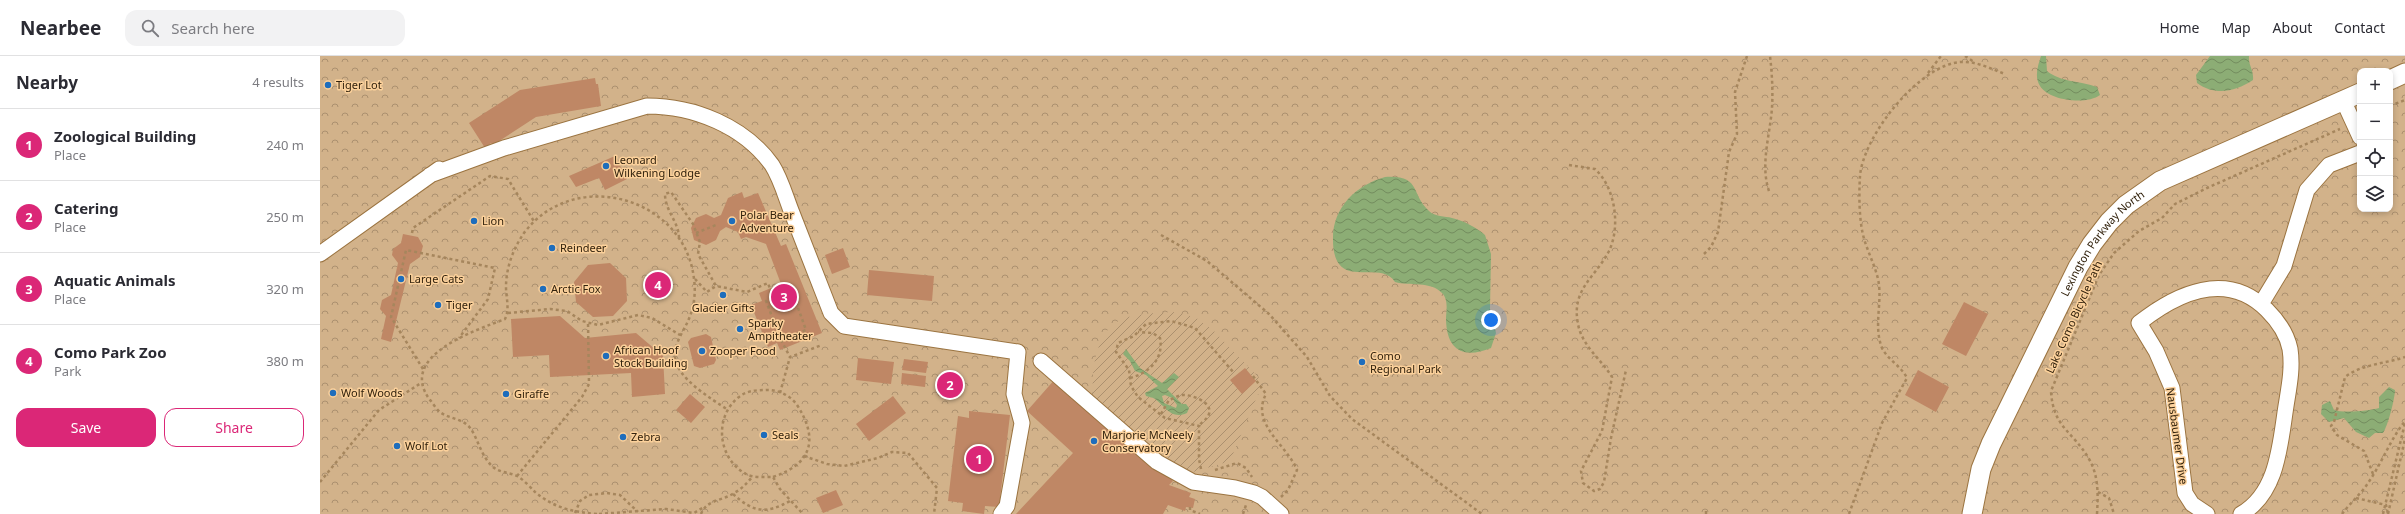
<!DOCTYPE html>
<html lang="en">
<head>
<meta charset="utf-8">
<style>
	body { margin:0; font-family:"Noto Sans",sans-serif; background:#f2f2f3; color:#2b2b33 }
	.controls { position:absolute; right:12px; top:12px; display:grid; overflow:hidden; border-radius:8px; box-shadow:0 2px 6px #0003 }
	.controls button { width:36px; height:36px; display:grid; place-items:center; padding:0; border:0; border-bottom:1px solid #e1e1e2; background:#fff; color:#2b2b33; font:20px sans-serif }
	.you { position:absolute; left:1171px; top:264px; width:14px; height:14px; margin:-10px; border:3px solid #fff; border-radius:50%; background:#1a73e8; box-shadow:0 0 0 6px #1a73e833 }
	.badge { display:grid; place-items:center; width:26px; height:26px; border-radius:50%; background:#db2777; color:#fff; font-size:13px; font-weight:700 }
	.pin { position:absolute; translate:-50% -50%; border:2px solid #fff; box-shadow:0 1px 4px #0006 }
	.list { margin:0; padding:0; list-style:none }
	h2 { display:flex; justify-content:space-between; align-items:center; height:52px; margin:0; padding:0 16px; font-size:17px }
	h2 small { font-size:13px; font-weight:400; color:#7c7c81 }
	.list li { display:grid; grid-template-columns:26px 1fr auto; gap:12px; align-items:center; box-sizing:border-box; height:72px; padding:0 16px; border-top:1px solid #e1e1e2 }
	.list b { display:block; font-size:15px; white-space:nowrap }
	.list p { margin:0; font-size:13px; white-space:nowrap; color:#7c7c81 }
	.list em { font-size:13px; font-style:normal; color:#7c7c81 }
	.actions { display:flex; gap:8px; padding:12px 16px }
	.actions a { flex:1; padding:9px 0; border:1px solid #db2777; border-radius:12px; text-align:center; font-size:14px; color:#db2777 }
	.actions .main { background:#db2777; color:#fff }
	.icon { flex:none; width:22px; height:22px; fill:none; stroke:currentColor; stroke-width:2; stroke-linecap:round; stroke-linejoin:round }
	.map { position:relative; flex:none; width:2085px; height:458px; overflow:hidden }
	header { display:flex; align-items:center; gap:24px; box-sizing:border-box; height:56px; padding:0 20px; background:#fff; border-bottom:1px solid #e1e1e2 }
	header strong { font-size:19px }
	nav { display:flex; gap:22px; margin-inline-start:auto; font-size:14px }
	.search { width:280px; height:36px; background:#f2f2f3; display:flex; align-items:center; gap:10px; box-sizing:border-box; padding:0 14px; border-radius:12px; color:#7c7c81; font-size:15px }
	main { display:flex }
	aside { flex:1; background:#fff }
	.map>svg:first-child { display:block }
	.park { fill:url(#park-crowns); fill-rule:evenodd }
	.garden { fill:url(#garden-furrows) }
	.water { fill:url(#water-waves); fill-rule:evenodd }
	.building { fill:#bf8765 }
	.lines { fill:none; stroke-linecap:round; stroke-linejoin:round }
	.minor-casing { stroke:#9b7441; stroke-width:17 }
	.major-casing { stroke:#9b7441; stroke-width:21 }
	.path { stroke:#a6865d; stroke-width:2.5; stroke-dasharray:3 3; stroke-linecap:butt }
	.minor { stroke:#fff; stroke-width:15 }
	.major { stroke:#fff; stroke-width:19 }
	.poi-dot { fill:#1e6dbc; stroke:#fcd19b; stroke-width:1.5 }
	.labels { text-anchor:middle; stroke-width:3; stroke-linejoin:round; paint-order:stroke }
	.poi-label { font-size:11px; fill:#32220d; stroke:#fcd19b; text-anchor:start }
	.street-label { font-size:11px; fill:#32220d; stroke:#fcd19b }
</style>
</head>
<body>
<header>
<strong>Nearbee</strong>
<div class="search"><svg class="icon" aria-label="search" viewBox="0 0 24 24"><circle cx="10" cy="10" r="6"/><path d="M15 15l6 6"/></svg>Search here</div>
<nav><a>Home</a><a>Map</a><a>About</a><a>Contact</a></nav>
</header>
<main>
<aside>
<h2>Nearby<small>4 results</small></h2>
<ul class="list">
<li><span class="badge">1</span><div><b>Zoological Building</b><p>Place</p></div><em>240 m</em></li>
<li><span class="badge">2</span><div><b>Catering</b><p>Place</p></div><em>250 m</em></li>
<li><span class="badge">3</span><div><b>Aquatic Animals</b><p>Place</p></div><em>320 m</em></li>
<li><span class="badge">4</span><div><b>Como Park Zoo</b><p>Park</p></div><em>380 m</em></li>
</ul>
<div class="actions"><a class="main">Save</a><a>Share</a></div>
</aside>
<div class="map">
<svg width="2085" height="458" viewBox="0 0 2085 458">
	<defs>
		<pattern id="park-crowns" width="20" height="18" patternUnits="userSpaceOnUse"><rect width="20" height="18" fill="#d2b28a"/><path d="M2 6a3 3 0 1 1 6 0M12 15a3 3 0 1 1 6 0" fill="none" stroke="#ab906f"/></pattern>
		<pattern id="garden-furrows" width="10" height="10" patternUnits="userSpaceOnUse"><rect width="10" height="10" fill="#d2b28a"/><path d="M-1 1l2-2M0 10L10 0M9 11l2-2" fill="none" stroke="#ab906f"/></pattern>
		<pattern id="water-waves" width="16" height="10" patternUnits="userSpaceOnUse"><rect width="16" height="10" fill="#8cad75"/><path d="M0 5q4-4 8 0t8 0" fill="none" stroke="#738c5e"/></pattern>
	</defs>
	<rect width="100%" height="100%" fill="#efc48f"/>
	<path class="park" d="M0,0H2085V458H0ZM2040,15H2070V153H2040Z"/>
	<path class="garden" d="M853,256L875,261L893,274L943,326L910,405L870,417C844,405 824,386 801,368C795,363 785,358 780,351C771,340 772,323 774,310C784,258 805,259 853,256Z"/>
	<path class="water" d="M1721,0H1726L1727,15C1740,26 1761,25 1777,31L1780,39C1767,49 1729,45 1720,30C1714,21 1718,9 1721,0Z
		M1890,0H1929C1928,9 1934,14 1933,24C1915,36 1895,40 1877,27L1876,19Z
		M1065,121C1102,119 1090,138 1109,155C1115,161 1125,160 1132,162C1144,165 1156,171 1165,179L1171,198L1170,253L1176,277L1171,292C1144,303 1127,295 1126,264C1126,255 1129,244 1122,237C1111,225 1089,230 1075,226C1063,207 1032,225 1019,208C1014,201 1013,192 1013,184C1012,152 1036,129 1065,121Z
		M806,293L820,312L842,327L854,317L859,321L847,333L862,348H866L869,352L867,357C851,364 846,351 835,343C832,341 828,341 826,340L825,337L838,330L826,319L815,315L810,305L803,298ZM845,339L852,342L857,349L856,352L844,347L842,340Z
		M2069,331L2075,334C2075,342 2068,370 2063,377H2055L2049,382L2036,376L2024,362L2009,366L2001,358L2002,349L2010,345L2014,354C2023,357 2049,355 2059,352V341Z"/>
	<path class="building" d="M275,22L276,28H278L281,50L216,61L173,89L171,87L165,92L149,67L200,34Z
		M295,100L307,123L285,134L279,122L256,131L249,120Z
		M422,136L424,142L438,137L461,190L466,188L502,277L460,294L457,287L448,291L431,249L442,245L439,237L461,228L446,188L426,181L421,183L418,176L406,171L400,175L396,184L386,189L374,184L371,172L376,162L386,158L394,162L401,159L408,142Z
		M83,178L98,181L103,190L100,201L90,208L71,286L61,283L66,260L60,253L62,244L71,239L78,207L72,199L73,193L81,187Z
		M523,192L530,211L512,218L505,199Z
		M290,207L306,222L307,245L293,260L273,261L256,246L254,226L268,209Z
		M549,214L614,220L612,245L547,239Z
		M1644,246L1668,258L1646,300L1622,288Z
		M240,260L265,282L316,277L343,300L345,338L312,341L311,317L230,321L229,299L193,301L191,263Z
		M386,278L391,281L396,304L394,308L380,312L374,310L368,286L371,282Z
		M538,302L574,306L571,328L536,324Z
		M584,303L608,306L606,317L582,314Z
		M925,312L936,325L922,338L910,324Z
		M1598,314L1629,331L1616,356L1585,339Z
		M582,317L606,320L605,331L581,328Z
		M621,317L641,319L639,342L618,340Z
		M736,322L853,425L849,429L871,437L869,441L875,443L873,452L866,451L865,455L848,449L843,458H696L753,397L707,355Z
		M370,338L385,351L371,367L356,354Z
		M573,340L586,357L549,385L536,368Z
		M649,355L690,359L679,451L665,450L664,458L642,455L643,447L628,445L638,360L649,362Z
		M516,434L523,449L503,457L496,442Z"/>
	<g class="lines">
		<defs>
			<path id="minor" d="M2023,44L2040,81
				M110,119L184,92L327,50C374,50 424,70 452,109C461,123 466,142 472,157C485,190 498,223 511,257L524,270L698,296L694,338L702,367L687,450L681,458
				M0,198L119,113
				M1941,248L1964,210L1987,134L2009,109L2040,97
				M721,305L837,406L873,426L915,432L934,437L942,441L961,458
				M1887,458L1872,448L1865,437L1852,332L1836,295L1819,267C1857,237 1907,214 1947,254C1957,264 1967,278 1970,293C1973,312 1969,331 1966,350C1960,388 1958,437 1921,458"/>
			<g id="major">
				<path d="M2070,24L2085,17"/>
				<path id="s1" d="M1652,458L1661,413L1671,388L1758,211L1772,188L1789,166L1806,149L1840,125L2040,37"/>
			</g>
		</defs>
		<use href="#minor" class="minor-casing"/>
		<use href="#major" class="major-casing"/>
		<path class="path" d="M1645,0L1654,6
			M1608,17L1621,0
			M2070,50L2085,44
			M1249,109L1275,113C1295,131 1301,170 1289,195C1275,222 1251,233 1258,268C1262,290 1281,303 1292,321L1282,375L1261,415L1263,427L1274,435L1280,433L1284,426L1291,382L1306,314
			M1449,135C1440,109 1450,79 1452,52C1453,35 1452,17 1450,0
			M92,177L93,172L170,120L188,123L215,167
			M376,177L396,169
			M841,179L887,205L949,258L987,301L1010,340L1032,363L1162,458
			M359,182C359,166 345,155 345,138L351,136L373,168L380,186L378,198L396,230L427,236L448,227L453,242
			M1384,198L1391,191L1398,176L1409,96L1417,78L1415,36L1427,0
			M375,223L387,236L396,230
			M472,235L486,274L461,284L446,245Z
			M188,257L230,253L247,255L262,265L278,269L318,259L332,262L360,279
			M461,284L470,301
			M103,313L71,261L86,194L175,212L168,243L139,282
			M933,320L946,338C930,368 967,389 977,414L968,434L961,441
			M810,322C829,317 844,303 840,282L833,277L818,276
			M460,337L470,301L502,289
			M841,358L849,344C853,343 857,340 861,339C871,338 893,346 889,358C887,364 882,365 879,370
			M484,400L507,408L524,410L558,402L572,396L588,397L617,432L614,458
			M881,413L879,403V370L845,362L818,341L811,330L809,314L796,296L798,287L814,280L826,268L851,265L862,268L875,272L914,317
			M895,414L917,407L926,412L932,421
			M2053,418L2044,395L2017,379L2011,370L2014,366L2025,321C2042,308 2064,308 2085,301
			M197,420L262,341L269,328L268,266
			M453,421C492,408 499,383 477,349C470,339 457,333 445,334C436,334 426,335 419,341C393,361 398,403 426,418C433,422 445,421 453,421L460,433L483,458
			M0,426L59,354L101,327
			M1778,436L1789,442L1794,458
			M413,438C434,457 446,458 470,445
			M2036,442L2066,449L2068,458
			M870,451V454L880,458
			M255,457L260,445L269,439L287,437L300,439L318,456
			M277,458C253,456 234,452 215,436C210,431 204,424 197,420C189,416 179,417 172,410C162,401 158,384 151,373C143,362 129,363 120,356C116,353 113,347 110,344C77,300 154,275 185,263C190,253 186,242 186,231C186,212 193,193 204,177C254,110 365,141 374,223C376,237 374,252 368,265C363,276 354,288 355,301C357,323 392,343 408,354
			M279,458L346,453L374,457L384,451
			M381,458C387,443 403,445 414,437C422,433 427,427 433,420
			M923,458L926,449
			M1386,458V455
			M1529,458L1562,367L1587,322C1581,310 1568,304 1562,292C1553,269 1563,246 1558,223C1554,206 1545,191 1542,174C1539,157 1539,137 1540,120C1543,80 1600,8 1641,6C1657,5 1671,13 1685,18
			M1777,458C1778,440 1779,420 1769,403C1753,375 1733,372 1731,335L1779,219L1794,197L1819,175L1842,162L1855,148L1887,132L2020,73
			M2022,458C2030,447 2041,438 2048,427C2062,407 2070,384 2085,365
			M2063,458L2085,367
			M2068,458L2085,383"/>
		<use href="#minor" class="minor"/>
		<use href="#major" class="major"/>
	</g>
	<g class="poi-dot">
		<circle cx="8" cy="29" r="4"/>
		<circle cx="286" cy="110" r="4"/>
		<circle cx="154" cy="165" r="4"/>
		<circle cx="412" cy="165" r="4"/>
		<circle cx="232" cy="192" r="4"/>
		<circle cx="81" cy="223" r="4"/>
		<circle cx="223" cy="233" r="4"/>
		<circle cx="403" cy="239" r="4"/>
		<circle cx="118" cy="249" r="4"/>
		<circle cx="420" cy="273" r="4"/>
		<circle cx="382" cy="295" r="4"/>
		<circle cx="286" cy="300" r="4"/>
		<circle cx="1042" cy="306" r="4"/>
		<circle cx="13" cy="337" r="4"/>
		<circle cx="186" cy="338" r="4"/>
		<circle cx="444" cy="379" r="4"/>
		<circle cx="303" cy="381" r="4"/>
		<circle cx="774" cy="385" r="4"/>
		<circle cx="77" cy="390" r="4"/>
	</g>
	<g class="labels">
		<g class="poi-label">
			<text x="16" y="33">Tiger Lot</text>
			<text x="294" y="108">Leonard<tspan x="294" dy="13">Wilkening Lodge</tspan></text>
			<text x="420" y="163">Polar Bear<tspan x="420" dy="13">Adventure</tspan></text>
			<text x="162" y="169">Lion</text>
			<text x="240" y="196">Reindeer</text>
			<text x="89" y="227">Large Cats</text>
			<text x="231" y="237">Arctic Fox</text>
			<text x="126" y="253">Tiger</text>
			<text x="403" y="256" text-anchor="middle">Glacier Gifts</text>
			<text x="428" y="271">Sparky<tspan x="428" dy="13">Ampitheater</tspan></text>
			<text x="294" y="298">African Hoof<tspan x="294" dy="13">Stock Building</tspan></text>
			<text x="390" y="299">Zooper Food</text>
			<text x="1050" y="304">Como<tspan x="1050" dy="13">Regional Park</tspan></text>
			<text x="21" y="341">Wolf Woods</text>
			<text x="194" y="342">Giraffe</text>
			<text x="452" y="383">Seals</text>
			<text x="782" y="383">Marjorie McNeely<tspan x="782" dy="13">Conservatory</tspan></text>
			<text x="311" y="385">Zebra</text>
			<text x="85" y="394">Wolf Lot</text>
		</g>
		<g class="street-label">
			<text dy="4" stroke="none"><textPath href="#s1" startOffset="304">Lexington Parkway North</textPath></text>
			<text transform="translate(1754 261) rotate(-66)" y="4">Lake Como Bicycle Path</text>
			<text transform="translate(1857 380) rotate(82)" y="4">Nausbaumer Drive</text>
		</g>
	</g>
</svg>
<div class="controls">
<button>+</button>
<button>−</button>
<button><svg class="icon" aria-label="locate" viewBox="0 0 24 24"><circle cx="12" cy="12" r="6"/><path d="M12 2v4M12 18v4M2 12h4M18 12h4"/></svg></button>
<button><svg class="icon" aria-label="layers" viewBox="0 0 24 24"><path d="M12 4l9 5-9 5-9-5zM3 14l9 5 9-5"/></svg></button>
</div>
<div class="you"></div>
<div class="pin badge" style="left:659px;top:403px">1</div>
<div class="pin badge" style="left:630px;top:329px">2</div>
<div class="pin badge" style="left:464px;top:241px">3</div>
<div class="pin badge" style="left:338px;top:229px">4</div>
</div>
</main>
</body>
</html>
